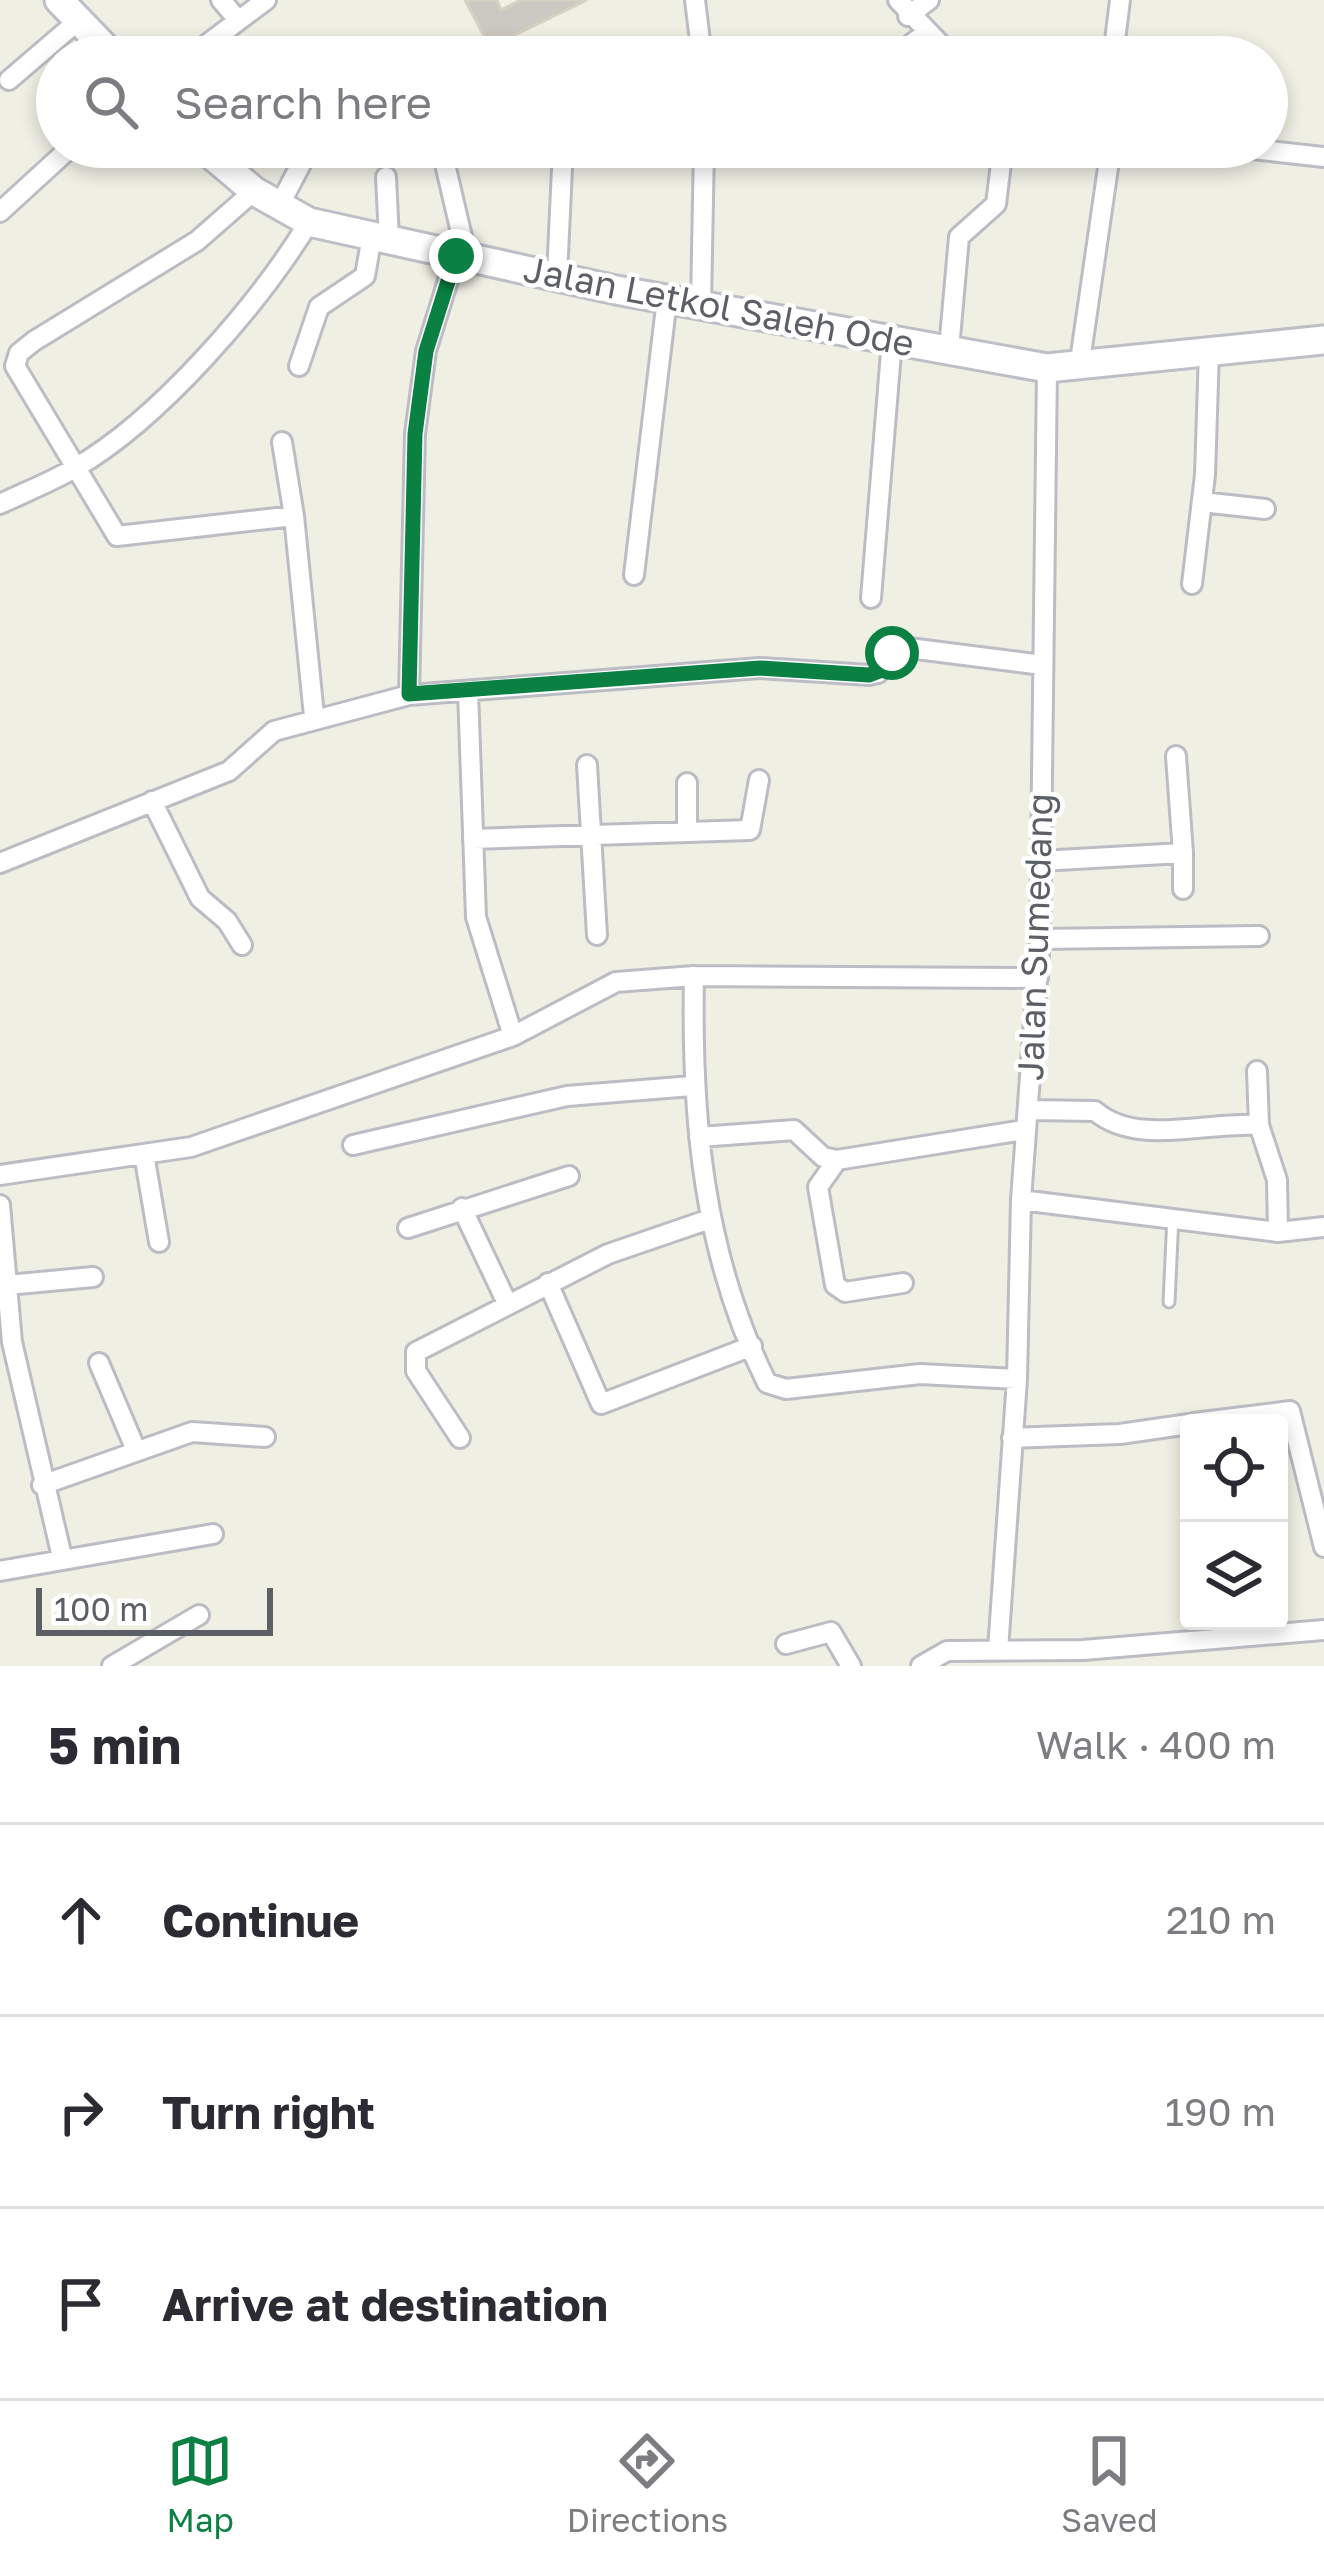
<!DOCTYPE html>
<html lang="en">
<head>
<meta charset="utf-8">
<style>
	body { margin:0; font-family:"Golos Text",sans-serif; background:#f7f7f7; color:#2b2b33 }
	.controls { position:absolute; right:36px; bottom:36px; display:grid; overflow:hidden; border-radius:12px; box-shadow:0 6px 18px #0003 }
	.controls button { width:108px; height:108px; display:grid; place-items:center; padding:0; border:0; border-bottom:3px solid #e1e1e2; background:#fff; color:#2b2b33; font:60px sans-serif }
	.scale { position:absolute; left:36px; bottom:30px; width:237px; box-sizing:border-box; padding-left:12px; border:6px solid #5c5f66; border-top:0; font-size:33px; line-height:42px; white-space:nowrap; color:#5c5f66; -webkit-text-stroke:9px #fff; paint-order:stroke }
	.stop { position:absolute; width:36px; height:36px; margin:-27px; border:9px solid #0b8043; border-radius:50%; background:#fff }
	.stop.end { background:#0b8043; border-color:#fff; box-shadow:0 3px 12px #0008 }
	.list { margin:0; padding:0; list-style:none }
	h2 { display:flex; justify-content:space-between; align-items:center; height:156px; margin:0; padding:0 48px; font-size:51px }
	h2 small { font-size:39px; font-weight:400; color:#7c7c81 }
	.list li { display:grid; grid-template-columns:78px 1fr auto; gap:36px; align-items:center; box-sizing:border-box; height:192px; padding:0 48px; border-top:3px solid #e1e1e2 }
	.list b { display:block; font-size:45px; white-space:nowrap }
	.list em { font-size:39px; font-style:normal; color:#7c7c81 }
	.icon { flex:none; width:66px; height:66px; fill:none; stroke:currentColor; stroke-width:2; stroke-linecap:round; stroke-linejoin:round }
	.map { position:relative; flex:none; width:1324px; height:1666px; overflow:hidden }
	.search { position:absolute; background:#fff; box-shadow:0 6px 18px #0003; left:36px; right:36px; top:36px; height:132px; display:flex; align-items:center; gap:30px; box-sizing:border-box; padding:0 42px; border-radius:66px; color:#7c7c81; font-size:45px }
	.sheet { height:732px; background:#fff }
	nav { display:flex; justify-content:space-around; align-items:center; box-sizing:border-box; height:168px; border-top:3px solid #e1e1e2; background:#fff; font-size:33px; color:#7c7c81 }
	nav a { display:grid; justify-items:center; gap:6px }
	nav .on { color:#0b8043 }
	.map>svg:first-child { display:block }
	.building { fill:#cbc9c1; stroke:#d5d2c2; stroke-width:3 }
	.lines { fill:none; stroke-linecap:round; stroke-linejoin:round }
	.lane-casing { stroke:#bcbdc4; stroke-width:15 }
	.street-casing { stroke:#bcbdc4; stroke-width:24 }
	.secondary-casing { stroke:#bdbfc6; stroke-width:33 }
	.lane { stroke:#fff; stroke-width:9 }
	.street { stroke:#fff; stroke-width:18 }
	.secondary { stroke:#fff; stroke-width:27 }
	.route { stroke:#0b8043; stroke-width:15 }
	.labels { text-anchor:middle; stroke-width:9; stroke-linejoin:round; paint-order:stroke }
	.street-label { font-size:36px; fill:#5c5f66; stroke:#fff }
</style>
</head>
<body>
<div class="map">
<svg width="1324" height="1666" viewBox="0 0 1324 1666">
	<rect width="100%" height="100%" fill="#f0efe4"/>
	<path class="building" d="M465,0H497L501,10L521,0H587L490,47Z"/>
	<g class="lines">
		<defs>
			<path id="lane" d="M1169,1302L1173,1216"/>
			<path id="street" d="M221,0L238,20
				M695,0L702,57
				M898,0L942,46L965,57
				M908,16L929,0
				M190,57L266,0
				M894,57L926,33
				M1113,57L1120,0
				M9,80L79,20
				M441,147L467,258
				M1233,147L1324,157
				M386,177L389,240
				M254,191L197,241L34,341L19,353L15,366L117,536L294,516L314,716
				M279,206L310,147
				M0,212L71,147
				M557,276L563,147
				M701,305L704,147
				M949,349L959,237L996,204L1003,147
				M299,366L319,307L365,276L372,236
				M1047,368L1040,939L1021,1200L1278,1232L1324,1227
				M1079,368L1111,147
				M282,442L294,516
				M1202,502L1265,509
				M0,504C25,492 51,482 75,468C159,420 259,304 309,222
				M634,575L667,299
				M1192,584L1205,475L1209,351
				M871,598L892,340
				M468,691L476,917L513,1036
				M409,695L415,434L426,351L456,255
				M587,765L597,935
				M687,783V832
				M152,801L200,898L227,921L242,945
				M473,839L750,830L759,780
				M1183,853V889
				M1040,861L1183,853L1176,756
				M0,863L229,771L274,731L409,695L760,668L869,675L878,673L901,647L1042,665
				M1040,939L1259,936
				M694,976C691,1117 703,1255 767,1383L786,1389L920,1374L1017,1379
				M1257,1071L1259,1125
				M1029,1110L1095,1111C1137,1147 1208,1121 1259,1125L1277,1180L1278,1232
				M699,1137L794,1130L823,1157L837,1160L1023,1130
				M353,1145L567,1096L692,1086
				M144,1154L159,1242
				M837,1160L818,1187L835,1285L845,1292L903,1283
				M0,1175L191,1147L513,1036L616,982L694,976L1038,978
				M0,1205L12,1342L62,1557
				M462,1208L507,1303
				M408,1228L569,1176
				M548,1283L601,1404L752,1346
				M7,1285L93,1277
				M99,1363L136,1450
				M1194,1423L1290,1411L1324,1547
				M460,1438L416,1371V1352L608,1254L707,1220
				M1012,1438L1120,1434L1189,1424
				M42,1485L192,1432L265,1437
				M0,1571L213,1534
				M786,1644L831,1632L851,1666
				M998,1650L1017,1379L1021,1200
				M112,1666L199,1615
				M921,1666L947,1651L1083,1650L1324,1630"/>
			<path id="secondary" d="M59,0L114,57
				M202,147L254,191L309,222L616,290L1047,368L1324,340"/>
		</defs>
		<use href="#lane" class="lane-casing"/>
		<use href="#street" class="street-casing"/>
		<use href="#secondary" class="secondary-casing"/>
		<use href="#lane" class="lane"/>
		<use href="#street" class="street"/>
		<use href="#secondary" class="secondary"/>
	</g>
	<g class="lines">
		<path class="route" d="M456,256L426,351L415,434L409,694L760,668L869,675L882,670L892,653"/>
	</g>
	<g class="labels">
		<g class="street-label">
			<text transform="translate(719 306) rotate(11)" y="13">Jalan Letkol Saleh Ode</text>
			<text transform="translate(1035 937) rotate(-88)" y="13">Jalan Sumedang</text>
		</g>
	</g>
</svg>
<div class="controls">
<button><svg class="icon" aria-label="locate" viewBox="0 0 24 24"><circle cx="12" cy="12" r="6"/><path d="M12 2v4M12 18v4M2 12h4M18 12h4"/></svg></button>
<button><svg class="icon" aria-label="layers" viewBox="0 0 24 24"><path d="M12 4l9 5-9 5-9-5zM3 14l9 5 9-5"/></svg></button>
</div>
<div class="scale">100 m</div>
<div class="stop" style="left:892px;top:653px"></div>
<div class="stop end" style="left:456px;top:256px"></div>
<div class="search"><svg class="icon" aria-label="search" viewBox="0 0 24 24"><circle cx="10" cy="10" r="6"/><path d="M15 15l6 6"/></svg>Search here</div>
</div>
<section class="sheet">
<h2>5 min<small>Walk · 400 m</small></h2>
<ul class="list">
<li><svg class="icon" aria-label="ahead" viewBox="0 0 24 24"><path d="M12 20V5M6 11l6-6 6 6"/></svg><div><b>Continue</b></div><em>210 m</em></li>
<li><svg class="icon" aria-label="right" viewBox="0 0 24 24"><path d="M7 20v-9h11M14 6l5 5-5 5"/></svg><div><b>Turn right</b></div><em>190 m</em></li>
<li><svg class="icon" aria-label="arrive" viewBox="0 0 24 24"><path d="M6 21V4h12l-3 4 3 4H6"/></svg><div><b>Arrive at destination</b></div></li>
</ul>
</section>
<nav>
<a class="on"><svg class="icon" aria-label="map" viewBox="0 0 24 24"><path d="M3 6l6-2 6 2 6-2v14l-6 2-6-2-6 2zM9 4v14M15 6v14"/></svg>Map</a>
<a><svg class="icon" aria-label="directions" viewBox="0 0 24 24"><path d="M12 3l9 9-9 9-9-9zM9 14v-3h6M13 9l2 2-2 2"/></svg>Directions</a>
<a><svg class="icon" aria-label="saved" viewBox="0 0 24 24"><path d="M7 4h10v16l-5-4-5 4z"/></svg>Saved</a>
</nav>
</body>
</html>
